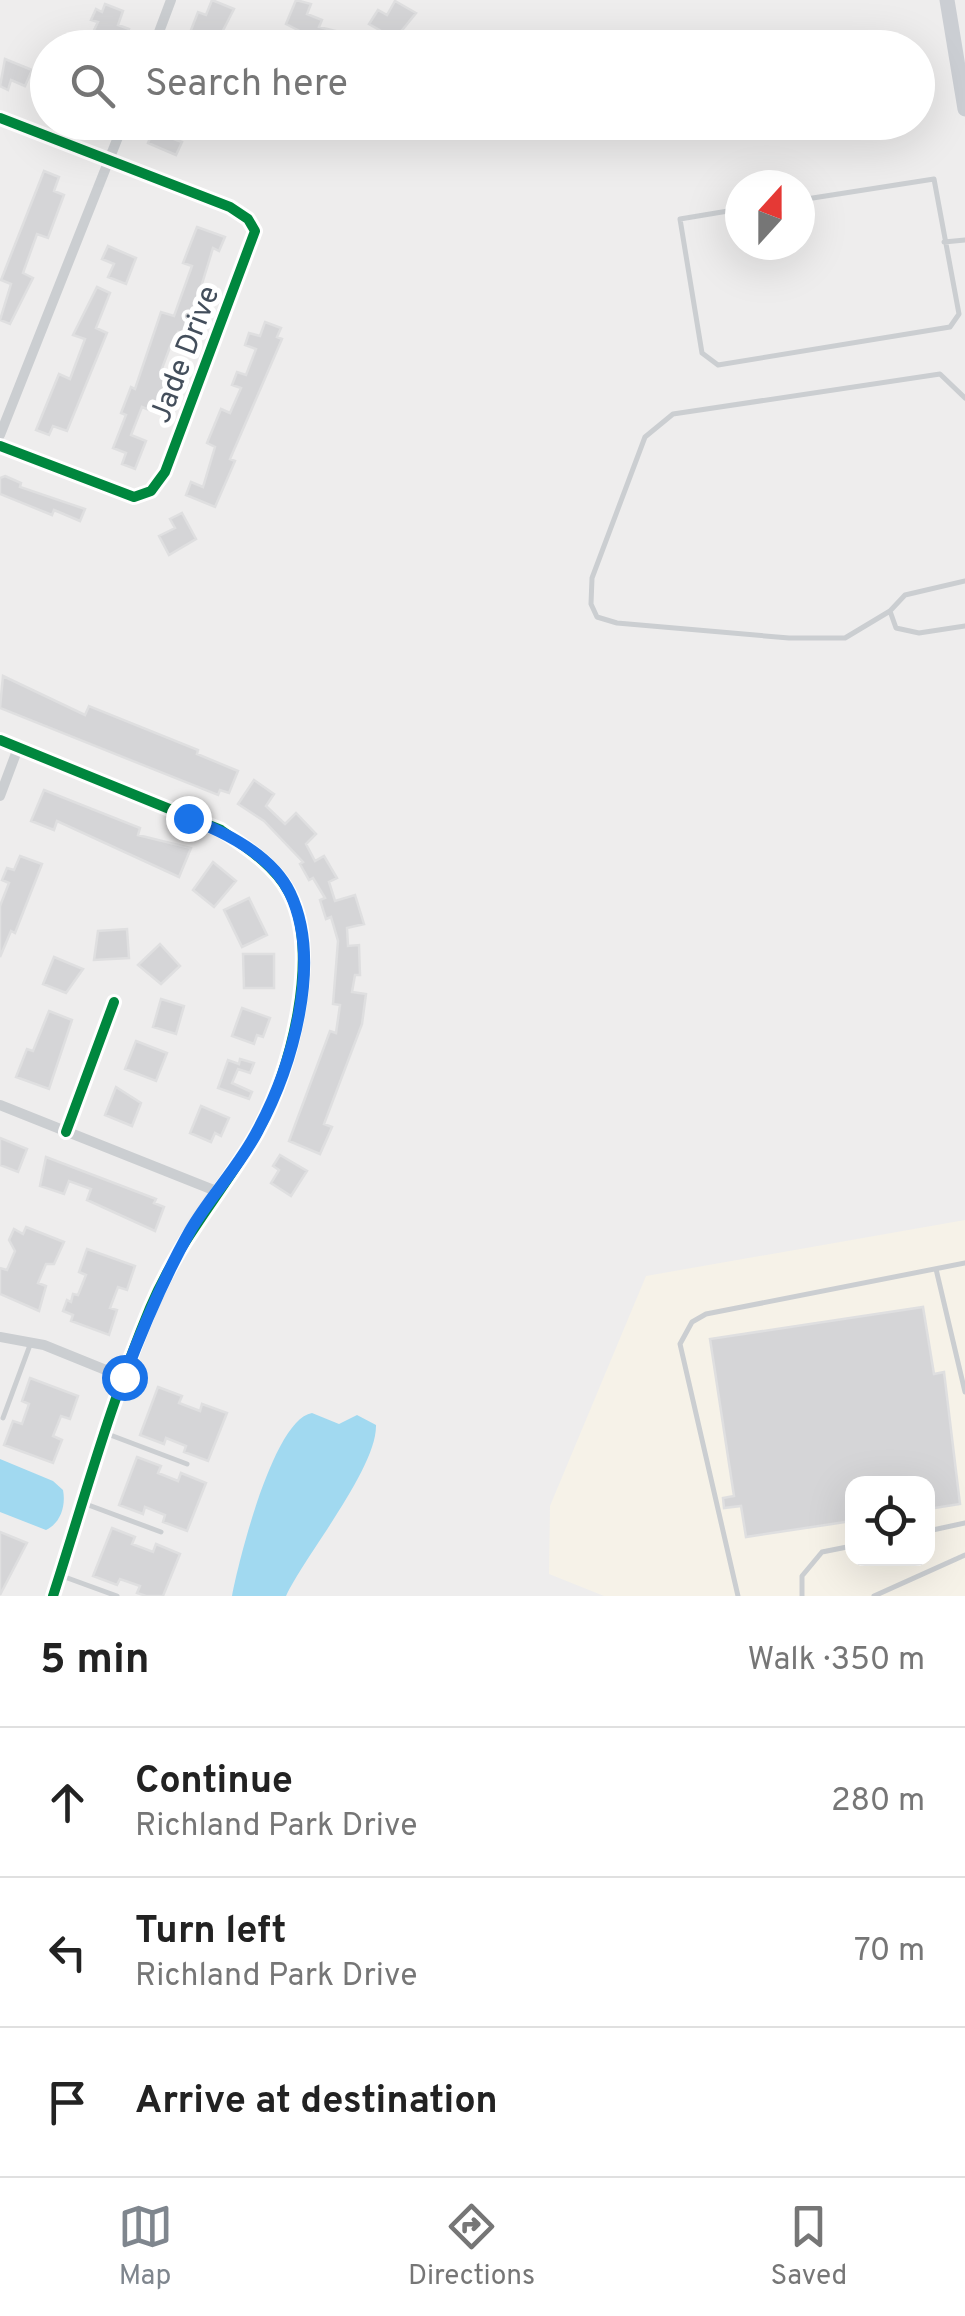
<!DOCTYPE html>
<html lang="en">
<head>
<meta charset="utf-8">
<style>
	body { margin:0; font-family:Overpass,sans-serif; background:#f2f2f2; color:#222 }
	.controls { position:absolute; right:30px; bottom:30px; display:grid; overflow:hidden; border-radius:20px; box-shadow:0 10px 40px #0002 }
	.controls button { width:90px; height:90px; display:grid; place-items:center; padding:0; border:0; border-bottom:2px solid #e0e0e0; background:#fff; color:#222; font:50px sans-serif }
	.compass { position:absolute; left:725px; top:170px; width:90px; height:90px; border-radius:50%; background:#fff; box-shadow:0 10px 40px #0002; rotate:21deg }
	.stop { position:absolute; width:30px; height:30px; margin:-22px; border:8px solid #1a73e8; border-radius:50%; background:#fff }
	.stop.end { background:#1a73e8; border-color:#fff; box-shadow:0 2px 10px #0008 }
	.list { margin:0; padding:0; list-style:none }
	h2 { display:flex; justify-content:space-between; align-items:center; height:130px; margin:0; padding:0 40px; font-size:42px }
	h2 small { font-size:32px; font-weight:400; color:#767676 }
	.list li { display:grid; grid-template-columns:65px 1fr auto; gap:30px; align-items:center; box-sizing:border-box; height:150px; padding:0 40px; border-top:2px solid #e0e0e0 }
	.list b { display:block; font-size:38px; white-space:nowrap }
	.list p { margin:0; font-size:32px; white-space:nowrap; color:#767676 }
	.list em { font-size:32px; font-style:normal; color:#767676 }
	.icon { flex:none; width:55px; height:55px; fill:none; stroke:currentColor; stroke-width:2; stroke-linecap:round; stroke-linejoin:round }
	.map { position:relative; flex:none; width:965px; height:1596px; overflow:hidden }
	.search { position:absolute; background:#fff; box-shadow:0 10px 40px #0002; left:30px; right:30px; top:30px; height:110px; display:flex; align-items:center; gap:25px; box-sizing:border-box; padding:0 35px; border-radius:55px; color:#767676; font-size:38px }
	.sheet { height:580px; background:#fff }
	nav { display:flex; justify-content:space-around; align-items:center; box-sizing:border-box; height:140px; border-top:2px solid #e0e0e0; background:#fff; font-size:28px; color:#767676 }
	nav a { display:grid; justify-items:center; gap:5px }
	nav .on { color:#7f868e }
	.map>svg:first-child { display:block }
	.commercial { fill:#f6f2e8; fill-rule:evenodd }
	.water { fill:#a1d9f0 }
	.building { fill:#d5d5d7; stroke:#dfdfe0; stroke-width:2.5 }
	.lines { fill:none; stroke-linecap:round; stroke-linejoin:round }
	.lane { stroke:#cbced1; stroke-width:5 }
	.street { stroke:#cbced1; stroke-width:10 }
	.secondary { stroke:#cbced3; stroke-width:15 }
	.cycleway-casing { stroke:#fff; stroke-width:16 }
	.cycleway { stroke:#00873e; stroke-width:10 }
	.route { stroke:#1a73e8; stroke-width:12 }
	.labels { text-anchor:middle; stroke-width:10; stroke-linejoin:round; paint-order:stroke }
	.street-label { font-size:30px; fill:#434e5b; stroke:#fff }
</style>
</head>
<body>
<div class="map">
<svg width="965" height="1596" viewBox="0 0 965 1596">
	<rect width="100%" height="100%" fill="#eeeded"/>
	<path class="commercial" d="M965,1220V1596H604L549,1574L550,1506L646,1276ZM852,1484H928V1558H852Z"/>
	<path class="water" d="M312,1413L339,1424L357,1415L376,1425C377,1468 306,1554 286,1596H232C239,1559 274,1419 312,1413Z
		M0,1459L53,1481L63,1490C66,1505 61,1523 46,1530L0,1512Z"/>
	<path class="building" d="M212,0L234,9L214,48H184L198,12L206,15Z
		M296,0L311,4L307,14L322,20L319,27L360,37L357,48H333L286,24Z
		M395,1L416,13L395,39L369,24L378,10L387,15Z
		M105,4L123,11L118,25L129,29L122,48H92L99,32L94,30L98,22L91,20L96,9L102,12Z
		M5,59L32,70L25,86L11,80L8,90L0,86Z
		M155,125L176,134L174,139L182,142L176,155L148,143Z
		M44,171L59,177L54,191L64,195L48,238L37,234L23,273L33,278L10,324L0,320L11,284L1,280Z
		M197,227L225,237L219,251L213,248L186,336L178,332L170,347L161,371L171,375L154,412L142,407L131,435L146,441L135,469L122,464L126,453L113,448L126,415L121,413L131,387L135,389L161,312L174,316L192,266L183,263Z
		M108,246L136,258L126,284L108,277L114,264L102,259Z
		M97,287L110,293L96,328L107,333L67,431L53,426L49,435L36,430L59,374L70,379L85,339L73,335Z
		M265,322L281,328L277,337L282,339L230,459L235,461L215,507L186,495L191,482L203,487L215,447L207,443L221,409L230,413L241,388L232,385L237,372L246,375L256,349L245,345L249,333L260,336Z
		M5,476L21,483L20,487L85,509L80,521L54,510L52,515L0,494V478Z
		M182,513L196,539L169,555L159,536L175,528L170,519Z
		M3,676L85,715L89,706L198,750L197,754L238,771L229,793L220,790L218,795L0,708Z
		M254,780L274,794L266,806L285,824L296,813L316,834L306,844L315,861L324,856L337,878L329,882L335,901L355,895L364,924L347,928L348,946L359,945L360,975H355L352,992L366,994L362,1024L324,1124L332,1127L320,1154L289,1141L330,1031L336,1033L340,1005L333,1004L338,941L331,917L326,919L320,900L325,898L313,878L309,880L300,864L303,862L264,821L238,804Z
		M44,790L140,828L138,835L191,848L179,877L57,821L54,830L31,821Z
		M20,856L42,864L15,933L11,931L0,957V906L9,883L2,880L7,868L14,870Z
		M213,862L236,881L214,907L193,890Z
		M249,898L267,935L242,947L224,910Z
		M127,929L129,958L94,960L98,931Z
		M160,944L180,966L161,984L138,965Z
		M243,954H274V988H244Z
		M54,957L83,969L66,993L43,984Z
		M161,999L184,1006L176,1034L153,1027Z
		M242,1008L270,1018L263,1037L257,1035L254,1044L232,1036Z
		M49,1011L72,1020L49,1089L16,1077L27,1049L33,1051Z
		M136,1041L167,1053L156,1081L125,1069Z
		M240,1059L254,1063L250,1073L238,1069L232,1083L252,1092L249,1099L218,1088L228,1060L239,1064Z
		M116,1087L141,1103L132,1126L105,1115Z
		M201,1106L229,1118L221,1136L215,1133L211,1142L190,1133Z
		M0,1138L27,1149L18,1172L0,1165Z
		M280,1155L307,1171L291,1196L271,1183L279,1170L273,1166Z
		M46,1157L156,1199L154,1203L164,1207L155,1231L87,1200L91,1189L69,1181L64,1194L40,1186Z
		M26,1227L64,1242L54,1264H46L38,1283L46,1286L39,1311L0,1294V1268L7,1270L15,1251L9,1240L14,1229L23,1234Z
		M87,1249L135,1266L127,1290L118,1287L110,1308L117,1310L109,1335L71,1321L73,1315L63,1311L67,1300L71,1302L73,1294L78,1295L86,1275L79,1272Z
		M923,1307L934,1374L944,1372L960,1504L928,1509V1484H852V1521L746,1537L741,1506L724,1508L723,1498L734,1496L710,1339Z
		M30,1378L78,1396L70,1419L61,1416L53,1436L62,1440L53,1463L4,1445L13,1421L22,1424L29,1404L22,1401Z
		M158,1387L182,1396L179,1403L200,1411L202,1404L227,1413L208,1461L184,1452L186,1446L166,1438L164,1444L140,1435Z
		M137,1457L161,1466L158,1473L178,1481L181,1473L206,1483L187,1531L163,1522L165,1515L145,1507L143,1514L119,1505Z
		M112,1528L135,1537L132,1544L153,1552L156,1544L180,1554L163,1596H146L137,1593L140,1586L120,1579L117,1585L93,1576Z
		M0,1532L27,1543L0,1595Z"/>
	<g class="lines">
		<path class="lane" d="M740,209L680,219L702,353L718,365L950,327L959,314L934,179L800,200
			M944,242L965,240
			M965,398L940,374L673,414L645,437L592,578L591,604L597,617L617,623L789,638H845L890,611L905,595L965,581
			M890,611L896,628L919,633L965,626
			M936,1269L965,1392
			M3,1418L30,1345
			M105,1433L187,1464
			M83,1503L161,1532
			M928,1531L965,1523
			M62,1576L117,1596
			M738,1596L680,1344L692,1322L706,1314L965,1263
			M802,1596V1576L822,1552L852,1546
			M874,1596L965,1555"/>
		<path class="street" d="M153,48L171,0
			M0,118L230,207L248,219L255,231L165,472L151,491L134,497L0,446
			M0,435L124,122
			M0,740L221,830C245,847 273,864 288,891C323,951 289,1076 257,1133C223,1192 177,1243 150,1308C111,1401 84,1500 53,1596
			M0,796L18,748
			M0,1105L216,1191
			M66,1132L114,1002
			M0,1337L44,1345L123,1377"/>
		<path class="secondary" d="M947,0L965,109"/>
		<defs>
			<path id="cycleway" d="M0,118L230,207L248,219L255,231L165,472L151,491L134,497L0,446
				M0,740L221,830C245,847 273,864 288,891C323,951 289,1076 257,1133C223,1192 177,1243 150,1308C111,1401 84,1500 53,1596
				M66,1132L114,1002"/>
		</defs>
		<use href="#cycleway" class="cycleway-casing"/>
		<use href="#cycleway" class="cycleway"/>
	</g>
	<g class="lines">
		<path class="route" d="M124,1377C143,1327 163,1279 190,1231C210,1196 240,1166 258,1130C292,1067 323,962 290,893C272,855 225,832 188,818"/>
	</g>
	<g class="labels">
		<g class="street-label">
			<text transform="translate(184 354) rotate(-69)" y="10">Jade Drive</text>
		</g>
	</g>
</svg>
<div class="controls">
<button><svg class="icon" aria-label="locate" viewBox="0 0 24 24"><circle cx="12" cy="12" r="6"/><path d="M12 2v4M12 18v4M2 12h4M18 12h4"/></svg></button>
</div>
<svg class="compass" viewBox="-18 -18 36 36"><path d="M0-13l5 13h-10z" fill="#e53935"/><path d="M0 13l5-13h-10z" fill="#767676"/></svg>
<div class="stop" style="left:124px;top:1377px"></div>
<div class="stop end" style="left:188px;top:818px"></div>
<div class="search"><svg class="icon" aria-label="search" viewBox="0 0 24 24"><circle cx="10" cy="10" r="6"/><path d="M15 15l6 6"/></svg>Search here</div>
</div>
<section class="sheet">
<h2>5 min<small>Walk · 350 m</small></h2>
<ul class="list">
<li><svg class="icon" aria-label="ahead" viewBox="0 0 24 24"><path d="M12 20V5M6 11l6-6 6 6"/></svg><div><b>Continue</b><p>Richland Park Drive</p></div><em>280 m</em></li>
<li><svg class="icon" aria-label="left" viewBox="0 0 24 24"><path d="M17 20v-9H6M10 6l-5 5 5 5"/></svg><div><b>Turn left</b><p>Richland Park Drive</p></div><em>70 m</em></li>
<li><svg class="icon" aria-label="arrive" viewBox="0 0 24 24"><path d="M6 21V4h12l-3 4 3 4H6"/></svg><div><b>Arrive at destination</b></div></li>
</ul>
</section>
<nav>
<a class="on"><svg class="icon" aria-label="map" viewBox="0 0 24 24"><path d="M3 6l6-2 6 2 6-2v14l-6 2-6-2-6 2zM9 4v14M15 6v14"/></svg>Map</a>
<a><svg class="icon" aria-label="directions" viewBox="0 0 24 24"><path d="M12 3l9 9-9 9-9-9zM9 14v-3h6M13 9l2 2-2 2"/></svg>Directions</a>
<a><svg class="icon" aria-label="saved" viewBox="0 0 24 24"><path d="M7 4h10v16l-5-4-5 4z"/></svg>Saved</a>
</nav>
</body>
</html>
